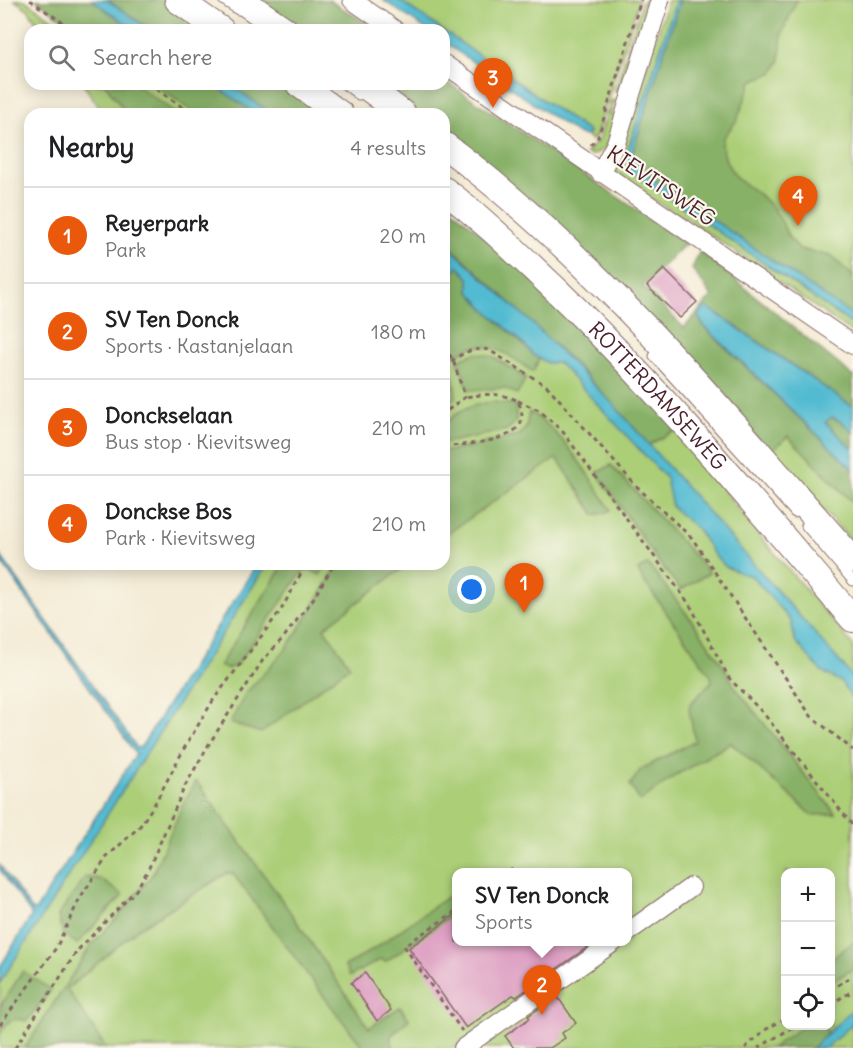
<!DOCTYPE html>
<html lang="en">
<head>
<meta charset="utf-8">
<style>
	body { margin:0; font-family:Delius,sans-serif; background:#f6f6f6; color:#202124 }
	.controls { position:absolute; right:18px; bottom:18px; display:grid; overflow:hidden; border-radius:12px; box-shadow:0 3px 15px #0003 }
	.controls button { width:54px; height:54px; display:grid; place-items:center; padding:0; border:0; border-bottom:2px solid #e0e0e0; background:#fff; color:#202124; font:30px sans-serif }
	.you { position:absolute; left:472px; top:590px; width:21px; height:21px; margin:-15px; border:4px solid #fff; border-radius:50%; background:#1a73e8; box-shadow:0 0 0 9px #1a73e833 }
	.badge { display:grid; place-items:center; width:39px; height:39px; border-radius:50%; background:#ea580c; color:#fff; font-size:20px; font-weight:700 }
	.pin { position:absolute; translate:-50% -50px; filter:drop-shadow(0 2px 3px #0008) }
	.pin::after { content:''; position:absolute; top:32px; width:21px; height:18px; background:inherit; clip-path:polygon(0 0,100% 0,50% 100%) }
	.popup { position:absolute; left:452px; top:868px; width:180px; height:78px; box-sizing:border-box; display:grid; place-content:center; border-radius:12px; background:#fff; filter:drop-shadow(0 2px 4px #0005); font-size:20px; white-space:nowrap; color:#757577 }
	.popup b { font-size:22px; color:#202124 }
	.popup::after { content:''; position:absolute; left:50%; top:100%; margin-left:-12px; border:12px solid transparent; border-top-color:#fff }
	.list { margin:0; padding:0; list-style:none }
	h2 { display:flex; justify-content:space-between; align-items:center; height:78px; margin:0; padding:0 24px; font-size:26px }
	h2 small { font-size:20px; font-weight:400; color:#757577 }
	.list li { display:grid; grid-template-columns:39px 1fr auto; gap:18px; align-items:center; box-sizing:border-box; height:96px; padding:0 24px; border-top:2px solid #e0e0e0 }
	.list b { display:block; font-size:22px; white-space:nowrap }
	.list p { margin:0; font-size:20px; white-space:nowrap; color:#757577 }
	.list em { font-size:20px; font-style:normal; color:#757577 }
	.icon { flex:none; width:33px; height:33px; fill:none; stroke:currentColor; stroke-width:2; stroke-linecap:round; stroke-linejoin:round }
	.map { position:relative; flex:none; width:853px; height:1048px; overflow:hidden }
	.search { position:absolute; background:#fff; box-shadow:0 3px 15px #0003; left:24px; top:24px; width:426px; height:66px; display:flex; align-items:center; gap:15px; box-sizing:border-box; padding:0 21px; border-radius:18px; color:#757577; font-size:22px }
	.panel { position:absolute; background:#fff; box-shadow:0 3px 15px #0003; left:24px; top:108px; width:426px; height:462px; border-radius:18px }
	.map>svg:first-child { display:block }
	.green { fill:#abce77; stroke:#7a7651; stroke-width:1.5; fill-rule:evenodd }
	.forest { fill:#88b168; stroke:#69684a; stroke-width:1.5 }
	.water { fill:#53bbd1; stroke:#4e6d7e; stroke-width:1.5 }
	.building { fill:#db99c0 }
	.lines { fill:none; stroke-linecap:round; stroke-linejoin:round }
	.lane-casing { stroke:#866767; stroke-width:11 }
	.street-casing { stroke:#866767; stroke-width:20 }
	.secondary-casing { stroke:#866767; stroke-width:28 }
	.path { stroke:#866767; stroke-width:3; stroke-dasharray:4.5 4.5; stroke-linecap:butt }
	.lane { stroke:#fff; stroke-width:9 }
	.street { stroke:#fff; stroke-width:18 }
	.secondary { stroke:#fff; stroke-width:26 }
	.labels { text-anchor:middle; stroke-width:4.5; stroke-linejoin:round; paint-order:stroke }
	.street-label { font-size:21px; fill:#4a1f2b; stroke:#fbf7ec }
</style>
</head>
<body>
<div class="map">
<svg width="853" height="1048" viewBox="0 0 853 1048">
	<rect width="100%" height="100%" fill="#fbf7ec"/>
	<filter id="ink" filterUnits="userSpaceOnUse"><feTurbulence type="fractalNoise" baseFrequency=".0167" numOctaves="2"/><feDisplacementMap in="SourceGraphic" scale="12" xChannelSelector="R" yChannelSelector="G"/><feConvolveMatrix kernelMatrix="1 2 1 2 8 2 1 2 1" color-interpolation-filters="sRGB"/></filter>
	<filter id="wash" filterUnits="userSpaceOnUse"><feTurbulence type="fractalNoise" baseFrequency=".008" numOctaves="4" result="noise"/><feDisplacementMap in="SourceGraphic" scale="24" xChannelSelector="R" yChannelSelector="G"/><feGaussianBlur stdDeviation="1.35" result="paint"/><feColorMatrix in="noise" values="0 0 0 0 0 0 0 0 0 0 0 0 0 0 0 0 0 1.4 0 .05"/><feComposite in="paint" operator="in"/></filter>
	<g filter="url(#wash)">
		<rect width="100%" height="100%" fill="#f4ecd6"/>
		<path class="green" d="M14,0H25L62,26L109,0L183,30H45L42,25L39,26L28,9Z
			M399,0H639L596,136L592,141L587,136L589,132Z
			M643,0H651L624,94L615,91Z
			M668,0H676L626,157L632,172L853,325V333L692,222L655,201L613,172Z
			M680,0H853V303L633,150Z
			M83,84H261L304,114H104Z
			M611,100L616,101L610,114L617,116L605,149L592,155L586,153L599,139Z
			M444,220L661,438L677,429L753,528L853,645V1048H0V979L267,564H444ZM456,872H628V942H456ZM786,872H830V1026H786Z
			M788,435L853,503V543L770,452Z"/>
		<path class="forest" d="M36,0H92L135,30H78Z
			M107,0H163L207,30H151Z
			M252,0H329L377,30H296Z
			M680,0H797L782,33L780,60L774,72L752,81L737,120L723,138L722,146L726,161L734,175L744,184L760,195L773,208L782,222L789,238L800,249L831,256L853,276V316L636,167L633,162V150Z
			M444,80L686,243L643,286L684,328L712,296L692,269L700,251L853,376V407L718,314L700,312L698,317L704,327L853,469V503L788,436L770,452L444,134V114H418L376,84H444Z
			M105,84H135L177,114H127Z
			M154,84H213L256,114H196Z
			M229,84H284L327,114H272Z
			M444,202L522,269L677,429L649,445L580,369L463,258L444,242Z
			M458,266L469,278V291L486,310L539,359L533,372C517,360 494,342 472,347C466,349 461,353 455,356L444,342V288Z
			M444,353L454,381L456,396L444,407Z
			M476,353L492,356L526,378L517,394L504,388L469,390L458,361L464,357Z
			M493,402L516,405V422L507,430L444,443V425C458,410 473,404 493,402Z
			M529,412C563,430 590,478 611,510L606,513L595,515L559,461L555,459L444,536V452L518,436L526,428Z
			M831,417L842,422L853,432V449L825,422Z
			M611,465L700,562L709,573L681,590L658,561L597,473Z
			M284,564H326L320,575L309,569L303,571L237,665L227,669L219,666Z
			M339,564H408L324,628L350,666L261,733L230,723L246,693L285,650L297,633Z
			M648,564L693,622L721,662L735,687L836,814L812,815L731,743L676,775L640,801L630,785L641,769L695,741L689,709L690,704L712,681L711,676L641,577L638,570Z
			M196,781L284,903L369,1028L400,1007L409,1019L390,1037L394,1048H364C318,992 277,931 233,874L227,873L139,928L67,989L106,1048H25L92,944L117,918L152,875L185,800Z
			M85,877L100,879L123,895L77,944L63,934L58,916Z
			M456,891V912L385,962L382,959L350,976L345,966L375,948Z
			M853,942V969L831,982V960Z
			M23,971L51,990L27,1021C11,1016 8,1021 0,1034V1007Z
			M804,1026H822L828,1032L812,1048H771Z"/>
		<path class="water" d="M92,0H107L151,30H135Z
			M383,0H399L442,30H427Z
			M676,0H680L633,150V162L642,171L853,316V325L632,172C626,164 626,158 628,149Z
			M444,31L589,132L587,136L579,135L444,42Z
			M213,84H229L272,114H256Z
			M444,242L532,323L614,405L847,670L853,679V700L841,682L821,671L795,641L791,621L752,576L743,574L726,567L715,556L697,529L672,507L666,478L559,363H547L533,355L525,345L486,310L469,291V278L458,266L444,288V271L450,262L448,257L444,254Z
			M707,307L853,407V432L842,422L832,417L825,422L853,449V469L704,326L698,317L700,312Z
			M0,555L137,748L141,747L257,564H267L0,983V967L32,915L0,870V865L32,910H36L136,754L0,560Z
			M853,1009V1023L826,1048H812Z"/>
		<g id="blocks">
			<path class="building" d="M664,269L697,302L680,318L647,286Z
				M456,914V942H595L516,997L513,995L466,1028L409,948Z
				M365,973L391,1010L377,1021L351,983Z
				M557,996L576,1023L562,1033L565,1038L550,1048H514L505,1036L530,1018L528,1016Z"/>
		</g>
	</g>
	<g filter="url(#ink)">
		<use href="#blocks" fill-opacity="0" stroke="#866767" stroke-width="1.5"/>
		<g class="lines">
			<defs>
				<path id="lane" d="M223,0L238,10
					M344,84L359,95
					M654,356L795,513
					M806,526L853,581"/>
				<path id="street" d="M352,0L395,30
					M444,64L853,345
					M600,173L616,143L660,0
					M628,932L691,887
					M463,1048L614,942"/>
				<g id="secondary">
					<path d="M178,0L221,30"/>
					<path d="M241,0L285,30"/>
					<path d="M299,84L340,114"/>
					<path d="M363,84L403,114"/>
					<path d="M444,145C600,261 724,415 853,560"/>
					<path id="s1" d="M444,190C483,219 518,254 553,287C661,391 756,506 853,619"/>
				</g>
			</defs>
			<use href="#lane" class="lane-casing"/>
			<use href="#street" class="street-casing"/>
			<use href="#secondary" class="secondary-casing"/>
			<path class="path" d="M30,0L73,30
				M149,84L192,114
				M591,145L598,137L641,0
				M444,347L453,360L465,397L444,413
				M444,367C458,356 471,346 489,350L548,387L636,486L692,538L811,716L853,750
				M518,401L539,410L563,432L690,605L729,678L764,714L853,826
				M444,447C463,444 510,443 520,424C524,417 521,408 518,401C501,392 484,394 465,397
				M509,872L514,868
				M456,911L404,946L462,1031
				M830,990L853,976
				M830,1004L853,991
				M0,1025L56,948L80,898L107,857L140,826L154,805L186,745L214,699L281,610L306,564
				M15,1048L77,951L136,890L148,870L185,786L209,744L263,660L284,637L313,599L334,564
				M745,1048L765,1030L786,1018
				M758,1048L795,1026"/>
			<use href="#lane" class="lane"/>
			<use href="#street" class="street"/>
			<use href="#secondary" class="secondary"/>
		</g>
	</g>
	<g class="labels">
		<g class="street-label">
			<text transform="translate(661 186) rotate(34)" y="7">KIEVITSWEG</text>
			<text dy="7" stroke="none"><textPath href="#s1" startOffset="297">ROTTERDAMSEWEG</textPath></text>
		</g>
	</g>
</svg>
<div class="controls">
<button>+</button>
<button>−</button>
<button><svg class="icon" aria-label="locate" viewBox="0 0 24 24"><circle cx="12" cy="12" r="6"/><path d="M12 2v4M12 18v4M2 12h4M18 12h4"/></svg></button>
</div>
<div class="you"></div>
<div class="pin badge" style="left:524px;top:613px">1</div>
<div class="pin badge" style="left:542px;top:1015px">2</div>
<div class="popup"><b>SV Ten Donck</b>Sports</div>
<div class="pin badge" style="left:493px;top:108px">3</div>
<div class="pin badge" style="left:798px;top:226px">4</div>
<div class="search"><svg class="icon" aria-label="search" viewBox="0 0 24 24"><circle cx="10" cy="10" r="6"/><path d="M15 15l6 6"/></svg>Search here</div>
<section class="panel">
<h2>Nearby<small>4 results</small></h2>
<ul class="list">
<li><span class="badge">1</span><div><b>Reyerpark</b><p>Park</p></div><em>20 m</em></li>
<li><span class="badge">2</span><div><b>SV Ten Donck</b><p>Sports · Kastanjelaan</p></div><em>180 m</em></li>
<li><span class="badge">3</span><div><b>Donckselaan</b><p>Bus stop · Kievitsweg</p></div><em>210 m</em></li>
<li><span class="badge">4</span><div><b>Donckse Bos</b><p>Park · Kievitsweg</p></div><em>210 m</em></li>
</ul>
</section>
</div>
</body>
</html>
